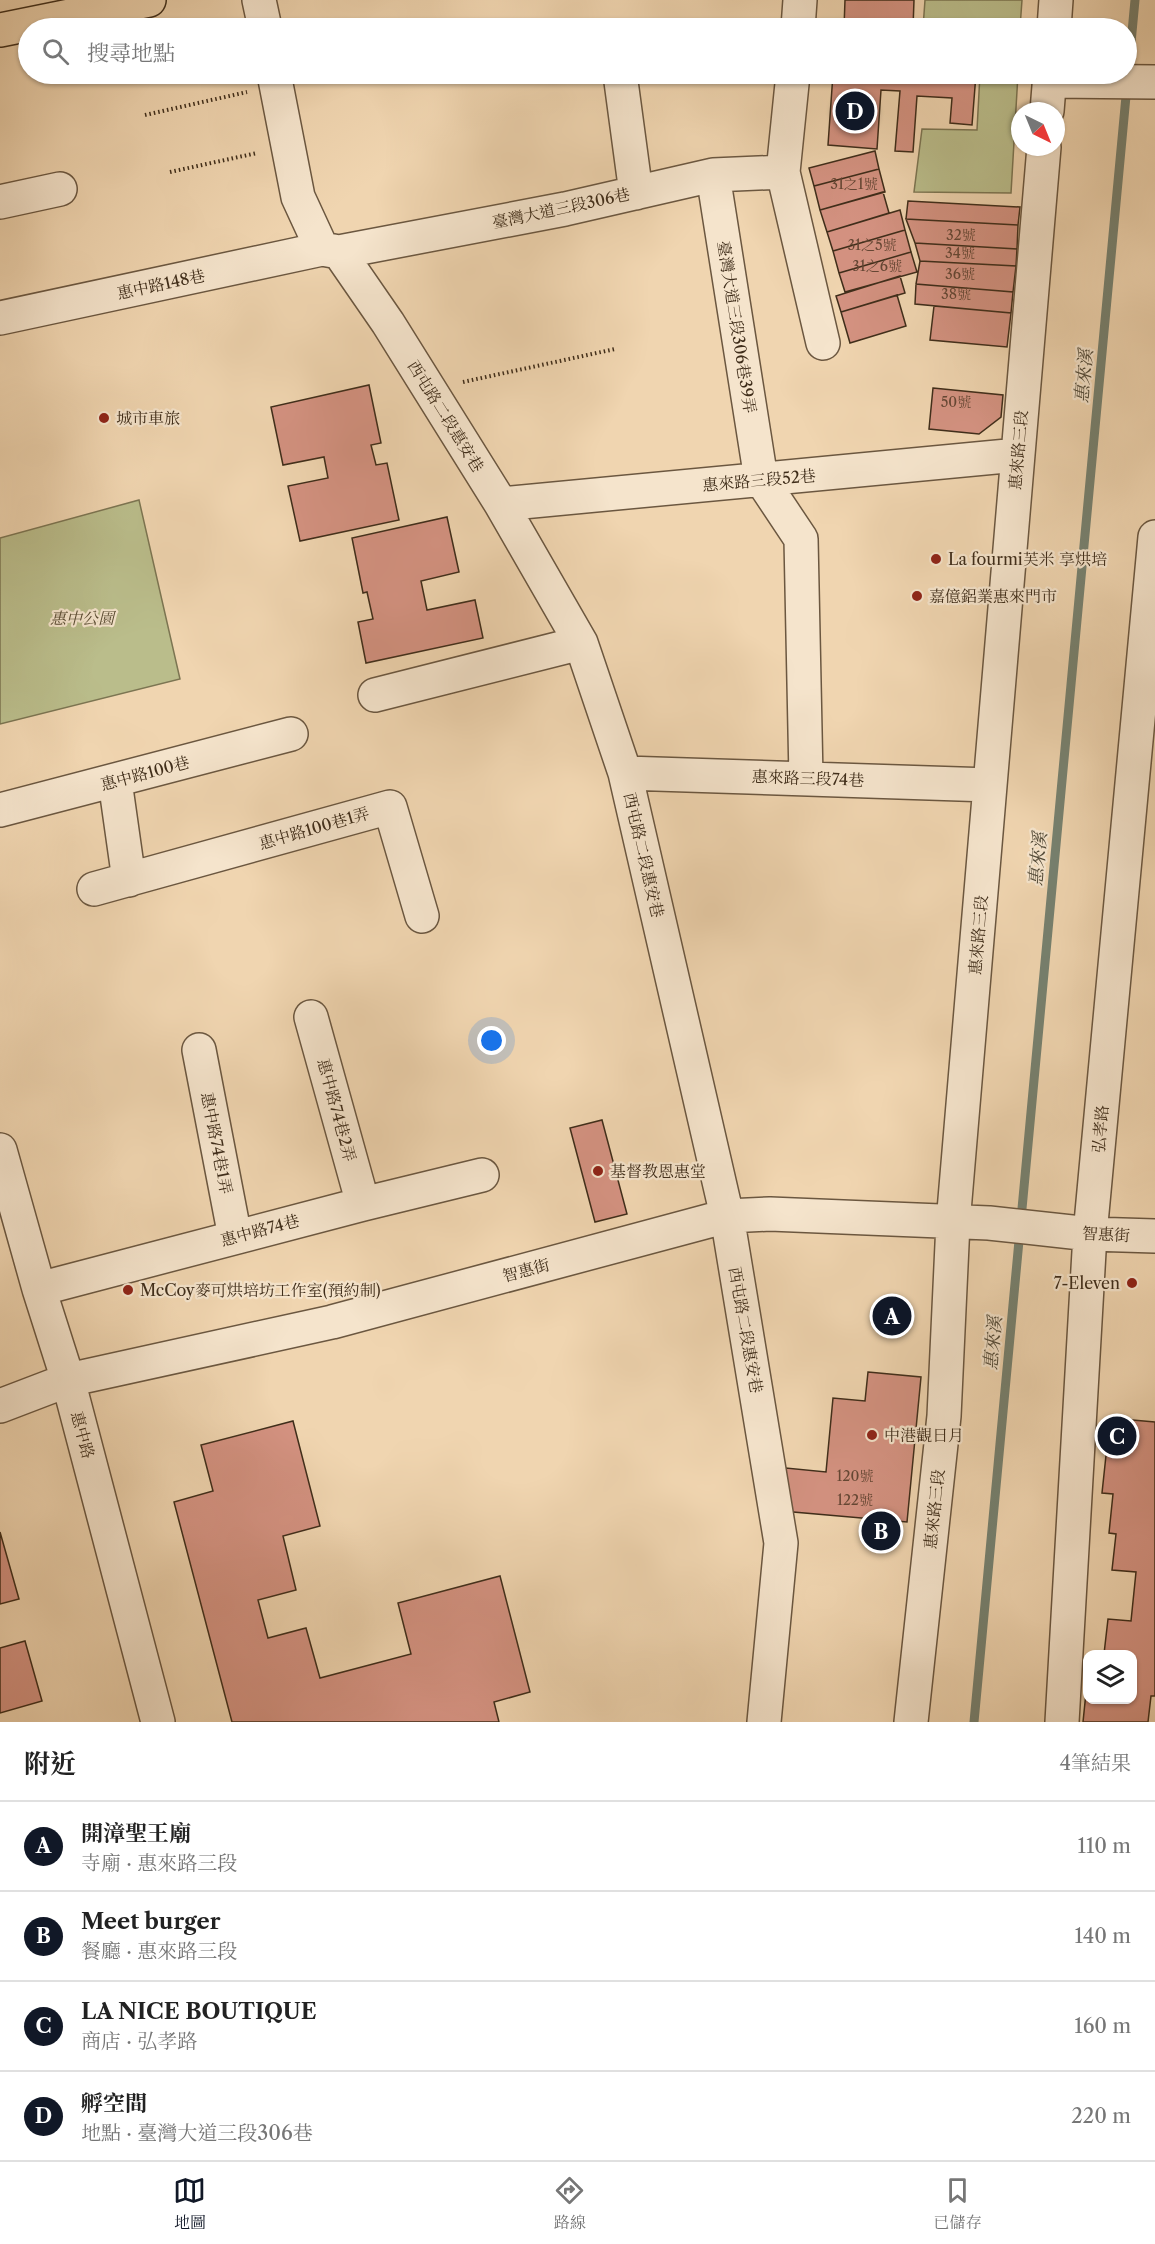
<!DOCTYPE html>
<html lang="zh-TW">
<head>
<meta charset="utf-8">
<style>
	body { margin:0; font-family:"Libre Caslon Text","Noto Serif TC",serif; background:#f6f6f6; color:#222 }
	.controls { position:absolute; right:18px; bottom:18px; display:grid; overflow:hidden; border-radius:12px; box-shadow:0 2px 4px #0004 }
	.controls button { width:54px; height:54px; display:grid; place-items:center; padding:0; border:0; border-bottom:2px solid #e0e0e0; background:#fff; color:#222; font:30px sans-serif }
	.compass { position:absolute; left:1011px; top:102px; width:54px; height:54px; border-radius:50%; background:#fff; box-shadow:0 2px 4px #0004; rotate:137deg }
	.you { position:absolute; left:492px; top:1041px; width:21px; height:21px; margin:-15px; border:4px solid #fff; border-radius:50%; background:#1a73e8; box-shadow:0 0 0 9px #1a73e833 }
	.badge { display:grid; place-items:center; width:39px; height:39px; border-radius:50%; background:#111827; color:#fff; font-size:20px; font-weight:700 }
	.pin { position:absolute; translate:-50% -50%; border:3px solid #fff; box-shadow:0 2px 6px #0006 }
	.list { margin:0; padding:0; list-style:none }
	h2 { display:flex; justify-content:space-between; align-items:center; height:78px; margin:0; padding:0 24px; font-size:26px }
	h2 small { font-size:20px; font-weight:400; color:#767676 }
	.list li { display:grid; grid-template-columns:39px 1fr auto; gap:18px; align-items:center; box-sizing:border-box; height:90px; padding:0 24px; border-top:2px solid #e0e0e0 }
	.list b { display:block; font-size:22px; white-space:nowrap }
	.list p { margin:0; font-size:20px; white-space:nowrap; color:#767676 }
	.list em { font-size:20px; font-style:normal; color:#767676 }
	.icon { flex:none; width:33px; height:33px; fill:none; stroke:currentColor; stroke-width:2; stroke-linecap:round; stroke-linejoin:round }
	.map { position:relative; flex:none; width:1155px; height:1722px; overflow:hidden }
	.search { position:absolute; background:#fff; box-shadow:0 2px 4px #0004; left:18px; right:18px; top:18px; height:66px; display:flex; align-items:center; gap:15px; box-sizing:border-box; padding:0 21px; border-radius:33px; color:#767676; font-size:22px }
	.sheet { height:438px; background:#fff }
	nav { display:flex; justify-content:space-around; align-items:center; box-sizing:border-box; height:84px; border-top:2px solid #e0e0e0; background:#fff; font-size:16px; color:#767676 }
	nav a { display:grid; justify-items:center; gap:3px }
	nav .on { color:#111827 }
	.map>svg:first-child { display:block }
	.green { fill:#babd8b; stroke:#7c7552; stroke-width:1.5 }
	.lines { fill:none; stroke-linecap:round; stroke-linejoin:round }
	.stream { stroke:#768170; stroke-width:9 }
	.building { fill:#d49281; stroke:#3f2d1a; stroke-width:1.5 }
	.minor-casing { stroke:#6b5740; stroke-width:36 }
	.major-casing { stroke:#3f2d1a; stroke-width:36 }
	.path { stroke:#3f2d1a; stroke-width:4; stroke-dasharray:1.5 3; stroke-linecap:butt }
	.minor { stroke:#f5e4cc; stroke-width:33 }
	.major { stroke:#f0d5b0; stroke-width:33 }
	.poi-dot { fill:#8f2418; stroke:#f5e4cc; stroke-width:2 }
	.labels { text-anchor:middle; stroke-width:4.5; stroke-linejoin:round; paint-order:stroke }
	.number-label { font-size:14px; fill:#644634 }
	.street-label { font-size:16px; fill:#3f2d1a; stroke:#f5e4cc }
	.poi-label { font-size:16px; fill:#3f2d1a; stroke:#f5e4cc; text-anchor:start }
	.park-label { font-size:16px; font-style:italic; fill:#584a31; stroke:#f5e4cc }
	.water-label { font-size:18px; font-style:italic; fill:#514937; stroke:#f5e4cc }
</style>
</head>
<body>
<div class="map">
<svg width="1155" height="1722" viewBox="0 0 1155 1722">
	<rect width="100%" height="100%" fill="#f0d5b0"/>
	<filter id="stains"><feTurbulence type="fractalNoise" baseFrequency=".00333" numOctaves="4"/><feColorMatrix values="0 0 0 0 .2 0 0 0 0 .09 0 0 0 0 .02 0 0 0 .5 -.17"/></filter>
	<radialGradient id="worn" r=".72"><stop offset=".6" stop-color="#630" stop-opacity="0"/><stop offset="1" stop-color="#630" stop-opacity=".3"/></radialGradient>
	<path class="green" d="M925,0H1022L1020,28H923Z
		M980,74H1018L1011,193L914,192L922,129L977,130Z
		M139,500L180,679L0,724V538Z"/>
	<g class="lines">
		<path class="stream" d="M974,1722L1135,0"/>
	</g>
	<path class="building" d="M845,0H914L913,28H844Z
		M833,74H976L972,125L950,123L952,98L917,96L913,152L895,151L900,91L881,90L877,149L828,145Z
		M875,151L879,169L814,186L809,168Z
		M879,169L885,192L820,210L814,186Z
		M883,192L889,213L827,232L820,210Z
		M908,201L1020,207L1018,225L906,219Z
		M900,210L905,230L833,251L827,232Z
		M906,219L1018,225L1017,249L915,243Z
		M905,230L911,252L839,273L833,251Z
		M915,243L1017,249L1016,266L920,261Z
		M911,252L917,272L845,292L839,273Z
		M920,261L1016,266L1013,292L916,284Z
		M900,276L905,293L841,312L836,296Z
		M916,284L1013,292L1011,313L915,304Z
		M897,295L906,326L850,343L841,312Z
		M934,306L1011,313L1007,347L930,340Z
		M369,385L381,443L371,445L376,465L387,463L399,520L300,541L288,486L328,478L324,457L283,465L271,407Z
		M933,388L1003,395L1001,417L979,434L929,429Z
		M447,517L459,572L421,581L427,610L475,600L483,638L366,663L358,622L373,619L367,592L363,593L352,538Z
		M602,1120L627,1214L595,1222L570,1128Z
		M868,1372L921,1377L907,1522L782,1511L786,1468L826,1472L833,1398L865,1401Z
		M1110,1418L1155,1422V1696H1151L1148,1722H1083L1087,1683L1088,1700H1132V1654H1104L1108,1619L1131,1621L1136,1572L1112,1570L1116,1534L1109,1533L1113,1494L1102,1493Z
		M293,1421L320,1526L283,1536L296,1590L258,1600L268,1638L306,1628L320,1678L411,1654L398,1603L500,1576L530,1692L494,1702L499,1722H232L174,1502L213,1491L201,1445Z
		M0,1532L19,1599L0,1604Z
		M25,1641L42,1701L0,1713V1648Z"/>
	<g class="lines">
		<defs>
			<path id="minor" d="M259,0L265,28
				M798,28L800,0
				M1054,28L1056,0
				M274,74L298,197L322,249
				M620,74L636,193
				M1050,81L1155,82
				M1047,111L1050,74
				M783,172L823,343
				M713,175L761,479L801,539L806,778
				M0,202L60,189
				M339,252L388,323L501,504L581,643L625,773L727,1216L781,1543L764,1722
				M0,318L322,249L339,252L565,209L713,175L783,172L793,74
				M501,504L1018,455
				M375,695L581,643
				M625,773L990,785
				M115,781L129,880
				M0,810L291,734
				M94,889L390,807L422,916
				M311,1017L363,1204
				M199,1050L235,1237
				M0,1150L39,1289L68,1380L158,1722
				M39,1289L363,1204L482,1175
				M0,1406L68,1380L332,1322L727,1216L770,1214L989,1223L1090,1234L1155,1236
				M911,1722L944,1416L953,1223L1044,147
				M1062,1722L1090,1234L1155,537"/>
			<path id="major" d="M0,30L149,0"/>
		</defs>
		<use href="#minor" class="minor-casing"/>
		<use href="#major" class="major-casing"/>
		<path class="path" d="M145,115L247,92
			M170,172L257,153
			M463,382L615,349"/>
		<use href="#minor" class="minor"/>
		<use href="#major" class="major"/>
	</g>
	<g class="poi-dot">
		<circle cx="104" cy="418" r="6"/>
		<circle cx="936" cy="559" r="6"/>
		<circle cx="917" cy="596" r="6"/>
		<circle cx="598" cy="1171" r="6"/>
		<circle cx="1132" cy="1283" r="6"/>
		<circle cx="128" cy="1290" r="6"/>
		<circle cx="872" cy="1435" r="6"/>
	</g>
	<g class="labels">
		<g class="number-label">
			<text x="854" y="189">31之1號</text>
			<text x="961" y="240">32號</text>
			<text x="872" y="250">31之5號</text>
			<text x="960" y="258">34號</text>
			<text x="877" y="271">31之6號</text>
			<text x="960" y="279">36號</text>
			<text x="956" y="299">38號</text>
			<text x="956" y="407">50號</text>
			<text x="855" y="1481">120號</text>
			<text x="855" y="1505">122號</text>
		</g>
		<g class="street-label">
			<text transform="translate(561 208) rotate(-12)" y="6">臺灣大道三段306巷</text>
			<text transform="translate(161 284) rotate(-12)" y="6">惠中路148巷</text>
			<text transform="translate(737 327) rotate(81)" y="6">臺灣大道三段306巷39弄</text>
			<text transform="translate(446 416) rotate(58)" y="6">西屯路二段惠安巷</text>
			<text transform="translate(1018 450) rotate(-85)" y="6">惠來路三段</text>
			<text transform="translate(759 480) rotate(-5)" y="6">惠來路三段52巷</text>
			<text transform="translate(145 773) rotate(-15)" y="6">惠中路100巷</text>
			<text transform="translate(808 778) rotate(2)" y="6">惠來路三段74巷</text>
			<text transform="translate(314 828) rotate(-16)" y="6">惠中路100巷1弄</text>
			<text transform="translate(644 855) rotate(77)" y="6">西屯路二段惠安巷</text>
			<text transform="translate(978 935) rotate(-85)" y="6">惠來路三段</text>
			<text transform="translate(337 1110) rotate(75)" y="6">惠中路74巷2弄</text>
			<text transform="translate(1100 1129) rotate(-85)" y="6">弘孝路</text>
			<text transform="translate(217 1143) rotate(79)" y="6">惠中路74巷1弄</text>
			<text transform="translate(260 1230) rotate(-15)" y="6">惠中路74巷</text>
			<text transform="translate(1106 1234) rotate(3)" y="6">智惠街</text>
			<text transform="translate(526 1270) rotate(-15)" y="6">智惠街</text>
			<text transform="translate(746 1330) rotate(80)" y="6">西屯路二段惠安巷</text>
			<text transform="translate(83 1435) rotate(75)" y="6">惠中路</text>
			<text transform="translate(934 1509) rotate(-84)" y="6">惠來路三段</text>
		</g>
		<g class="poi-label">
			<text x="116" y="424">城市車旅</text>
			<text x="948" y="565">La fourmi芙米 享烘培</text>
			<text x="929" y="602">嘉億鋁業惠來門市</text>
			<text x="610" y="1177">基督教恩惠堂</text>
			<text x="1120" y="1289" text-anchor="end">7-Eleven</text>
			<text x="140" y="1296">McCoy麥可烘培坊工作室(預約制)</text>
			<text x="884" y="1441">中港觀日月</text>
		</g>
		<g class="park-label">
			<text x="82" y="624">惠中公園</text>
		</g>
		<g class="water-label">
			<text transform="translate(1084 376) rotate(-85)" y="6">惠來溪</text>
			<text transform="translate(1038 859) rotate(-85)" y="6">惠來溪</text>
			<text transform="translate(993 1343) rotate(-85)" y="6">惠來溪</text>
		</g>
	</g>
	<rect width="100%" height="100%" filter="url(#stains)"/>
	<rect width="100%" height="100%" fill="url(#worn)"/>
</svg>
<div class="controls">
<button><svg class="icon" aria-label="layers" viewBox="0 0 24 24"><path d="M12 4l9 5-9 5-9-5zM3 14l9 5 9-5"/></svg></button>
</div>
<svg class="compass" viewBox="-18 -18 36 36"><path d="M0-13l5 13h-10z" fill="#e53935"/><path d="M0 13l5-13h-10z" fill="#767676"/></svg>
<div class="you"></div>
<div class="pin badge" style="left:892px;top:1316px">A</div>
<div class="pin badge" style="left:881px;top:1531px">B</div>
<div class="pin badge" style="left:1117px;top:1436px">C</div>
<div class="pin badge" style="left:855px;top:111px">D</div>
<div class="search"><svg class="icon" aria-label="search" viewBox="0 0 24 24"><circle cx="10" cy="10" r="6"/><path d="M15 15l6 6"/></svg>搜尋地點</div>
</div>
<section class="sheet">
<h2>附近<small>4筆結果</small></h2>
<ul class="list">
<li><span class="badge">A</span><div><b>開漳聖王廟</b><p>寺廟 · 惠來路三段</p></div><em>110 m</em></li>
<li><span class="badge">B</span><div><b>Meet burger</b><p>餐廳 · 惠來路三段</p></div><em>140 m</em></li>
<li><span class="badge">C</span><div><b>LA NICE BOUTIQUE</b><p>商店 · 弘孝路</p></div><em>160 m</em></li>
<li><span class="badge">D</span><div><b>孵空間</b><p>地點 · 臺灣大道三段306巷</p></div><em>220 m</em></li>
</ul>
</section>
<nav>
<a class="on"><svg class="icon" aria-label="map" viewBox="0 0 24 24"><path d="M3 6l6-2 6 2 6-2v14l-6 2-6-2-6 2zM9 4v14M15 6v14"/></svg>地圖</a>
<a><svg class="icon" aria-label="directions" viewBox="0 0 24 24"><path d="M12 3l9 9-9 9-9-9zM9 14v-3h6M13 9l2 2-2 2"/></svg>路線</a>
<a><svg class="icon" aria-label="saved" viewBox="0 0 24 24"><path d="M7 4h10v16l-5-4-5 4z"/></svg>已儲存</a>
</nav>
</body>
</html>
